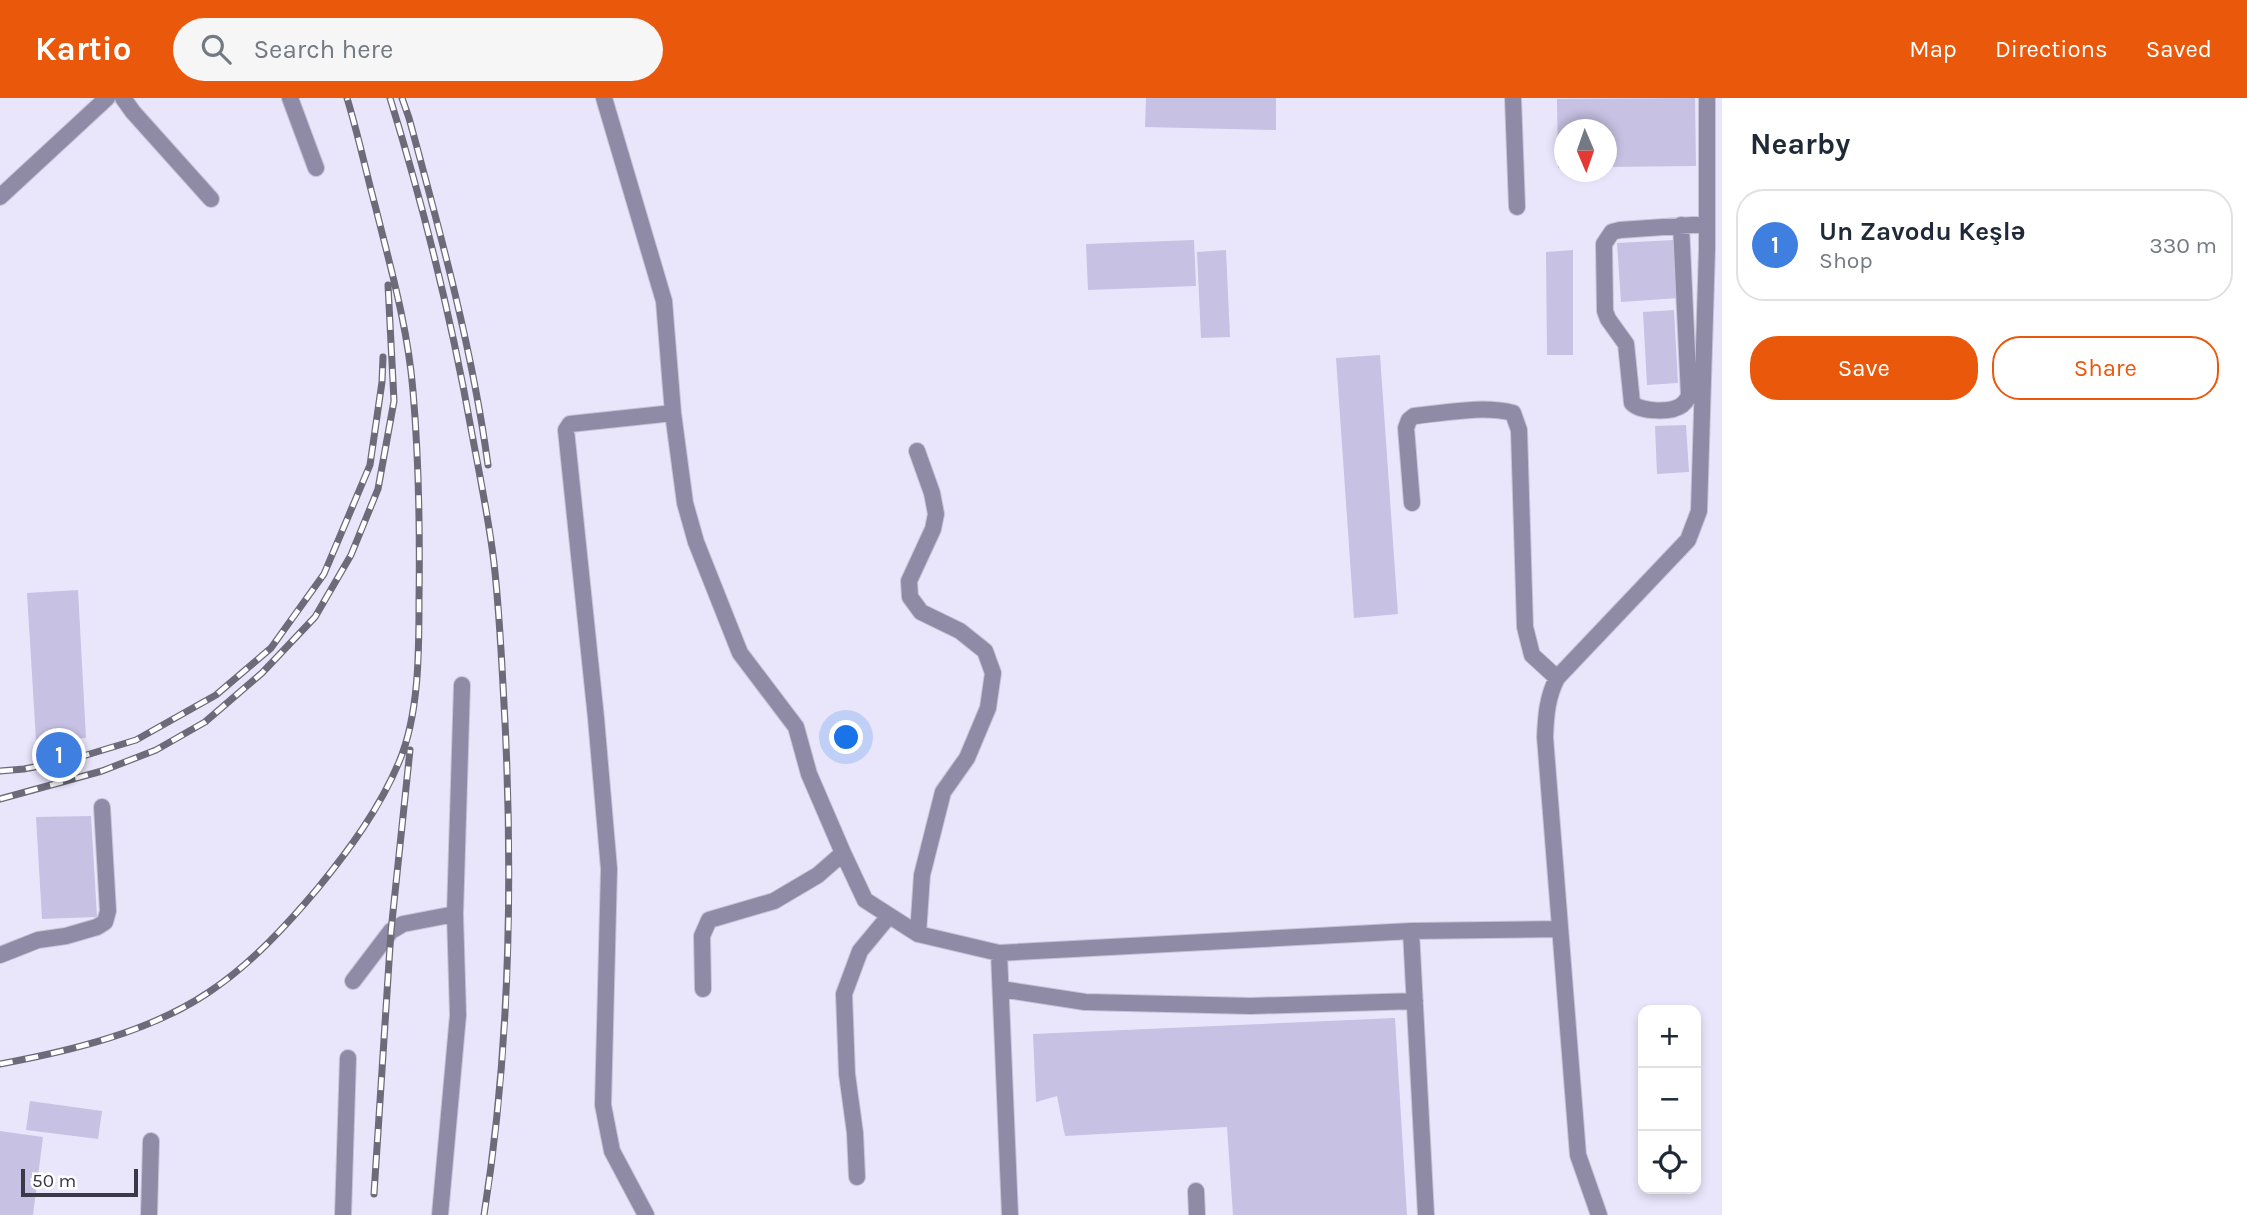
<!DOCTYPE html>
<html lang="en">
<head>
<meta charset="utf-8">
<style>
	body { margin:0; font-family:Karla,sans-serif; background:#f6f6f7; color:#1f2937 }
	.controls { position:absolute; right:21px; bottom:21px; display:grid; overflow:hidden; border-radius:14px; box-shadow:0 4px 10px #0003 }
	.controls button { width:63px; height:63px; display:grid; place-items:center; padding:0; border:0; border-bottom:2px solid #e0e1e3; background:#fff; color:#1f2937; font:35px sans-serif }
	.compass { position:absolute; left:1554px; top:21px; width:63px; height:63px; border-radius:50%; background:#fff; box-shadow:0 4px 10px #0003; rotate:178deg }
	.scale { position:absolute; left:21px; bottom:18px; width:117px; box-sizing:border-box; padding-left:7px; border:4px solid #3b3947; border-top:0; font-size:19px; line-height:24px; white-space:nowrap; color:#3b3947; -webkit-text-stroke:5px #fff; paint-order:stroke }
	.you { position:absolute; left:847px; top:640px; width:24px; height:24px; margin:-18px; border:5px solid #fff; border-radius:50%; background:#1a73e8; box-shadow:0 0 0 10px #1a73e833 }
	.badge { display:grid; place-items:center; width:46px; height:46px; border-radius:50%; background:#ea580c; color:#fff; font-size:23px; font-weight:700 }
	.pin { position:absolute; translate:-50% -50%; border:4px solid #fff; box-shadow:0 2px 7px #0006 }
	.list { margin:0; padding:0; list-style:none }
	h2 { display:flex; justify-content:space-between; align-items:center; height:91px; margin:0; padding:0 28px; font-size:30px }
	h2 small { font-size:23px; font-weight:400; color:#747a83 }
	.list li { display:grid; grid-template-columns:46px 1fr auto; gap:21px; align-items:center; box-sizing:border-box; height:112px; margin:0 14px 14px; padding:0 14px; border:2px solid #e0e1e3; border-radius:28px }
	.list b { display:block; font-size:26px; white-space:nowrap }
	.list p { margin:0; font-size:23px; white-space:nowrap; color:#747a83 }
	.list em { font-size:23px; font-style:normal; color:#747a83 }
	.actions { display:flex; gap:14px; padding:21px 28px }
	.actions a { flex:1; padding:16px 0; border:2px solid #ea580c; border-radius:28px; text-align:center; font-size:24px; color:#ea580c }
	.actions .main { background:#ea580c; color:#fff }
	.icon { flex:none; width:38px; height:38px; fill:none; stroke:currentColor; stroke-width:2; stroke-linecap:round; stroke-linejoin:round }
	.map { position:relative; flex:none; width:1722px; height:1117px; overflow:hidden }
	header { display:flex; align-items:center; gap:42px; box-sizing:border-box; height:98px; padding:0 35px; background:#ea580c; color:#fff }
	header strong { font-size:33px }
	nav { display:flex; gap:38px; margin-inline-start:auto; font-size:24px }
	.search { width:490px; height:63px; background:#f6f6f7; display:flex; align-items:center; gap:18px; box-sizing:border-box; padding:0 24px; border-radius:38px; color:#747a83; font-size:26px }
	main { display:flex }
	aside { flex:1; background:#fff }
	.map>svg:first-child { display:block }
	.building { fill:#c7c1e3 }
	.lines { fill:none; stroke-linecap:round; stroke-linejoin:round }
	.minor-casing { stroke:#c6c3d7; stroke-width:18 }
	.minor { stroke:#8f8aa6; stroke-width:16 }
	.rail-casing { stroke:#6d6a7a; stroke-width:7 }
	.rail { stroke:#fff; stroke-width:4.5; stroke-dasharray:13; stroke-linecap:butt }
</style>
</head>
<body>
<header>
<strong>Kartio</strong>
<div class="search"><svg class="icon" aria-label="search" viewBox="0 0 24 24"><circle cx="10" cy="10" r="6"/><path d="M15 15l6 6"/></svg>Search here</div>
<nav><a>Map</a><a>Directions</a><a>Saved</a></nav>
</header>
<main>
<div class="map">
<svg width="1722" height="1117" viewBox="0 0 1722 1117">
	<rect width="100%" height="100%" fill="#e9e6fb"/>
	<path class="building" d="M1146,0H1276V32L1145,29Z
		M1695,0L1696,68L1606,69V32H1564V70H1558L1557,1Z
		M1194,142L1196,188L1088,192L1086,146Z
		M1674,142L1678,200L1621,204L1617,145Z
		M1226,152L1230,239L1201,240L1197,154Z
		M1573,152V257H1547L1546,154Z
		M1674,212L1678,285L1647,287L1643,214Z
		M1380,257L1398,516L1354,520L1336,260Z
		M1686,327L1689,374L1657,376L1655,328Z
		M78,492L86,640L36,642L27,495Z
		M91,718L97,819L42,821L36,719Z
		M1395,920L1407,1117H1233L1227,1029L1065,1038L1057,998L1036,1004L1033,936Z
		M30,1003L102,1013L98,1041L26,1032Z
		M0,1033L43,1039L33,1117H0Z"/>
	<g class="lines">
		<defs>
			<path id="minor" d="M123,0L133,14L211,101
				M290,0L316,70
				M604,0L664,203L673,315L685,405L696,444L740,555L796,629L809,676L843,755L865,802L918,836L999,855L1411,833
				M1513,0L1517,109
				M0,99L107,0
				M1681,127L1689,298C1686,303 1686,304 1682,307C1672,315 1640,314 1632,305L1626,246L1608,221L1605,213L1604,146L1612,134L1620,132L1707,126
				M917,353L932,395L936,416L933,431L909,483L910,499L921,514L960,533L985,553L993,575L988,610L967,660L943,694L922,777L918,836
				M1412,405L1406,330L1409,322L1414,318C1446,315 1482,307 1513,315L1519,332L1525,529L1532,557L1557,580
				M999,855L1010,1117
				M0,857L38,842L66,838L97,829L105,824L108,813L102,709
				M353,883L391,833L403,826L455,816
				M703,891L702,838L709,822L774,803L818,777L843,755
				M1001,891L1085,904L1251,908L1415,903
				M857,1079L855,1035L847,976L844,896L860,853L889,818
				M1196,1093L1197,1117
				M149,1117L151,1043
				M343,1117L348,960
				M440,1117L458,917L455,816L462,587
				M646,1117L612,1053L603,1007L609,771L596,620L566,332L570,326L673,315
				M1426,1117L1411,833L1560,831
				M1599,1117L1578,1057L1545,639C1546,617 1547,600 1557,580L1688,442L1699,413L1707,151V0"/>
		</defs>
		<use href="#minor" class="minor-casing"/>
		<use href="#minor" class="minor"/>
		<defs>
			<path id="rail" d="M390,0C424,110 452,223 472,336C480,379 489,422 494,465C500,518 502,571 505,624C513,789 510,953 484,1117
				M402,0L409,20C440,134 472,249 488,367
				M0,673L24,671L70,662L136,642L216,597L271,550L324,476L370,367L382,284L383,259
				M0,701L102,673L156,652L205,624L262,575L315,519L351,457L378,391L394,303L388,187
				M0,966C70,953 150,934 209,894C251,866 286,828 318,790C349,752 380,710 399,664C419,617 419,554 419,504C420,434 419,363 413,293C408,231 391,171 376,111C366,74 358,36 347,0
				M374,1096L391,833L410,652"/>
		</defs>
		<use href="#rail" class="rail-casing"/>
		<use href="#rail" class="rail"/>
	</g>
</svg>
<div class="controls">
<button>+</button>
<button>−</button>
<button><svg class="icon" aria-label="locate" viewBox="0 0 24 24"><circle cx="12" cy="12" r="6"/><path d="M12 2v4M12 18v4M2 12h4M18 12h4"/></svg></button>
</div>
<svg class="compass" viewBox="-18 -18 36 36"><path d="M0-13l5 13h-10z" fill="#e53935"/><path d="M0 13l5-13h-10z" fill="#747a83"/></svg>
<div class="scale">50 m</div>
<div class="you"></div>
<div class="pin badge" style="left:59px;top:657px;background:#3f7fe0">1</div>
</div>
<aside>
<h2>Nearby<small></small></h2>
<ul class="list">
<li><span class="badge" style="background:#3f7fe0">1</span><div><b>Un Zavodu Keşlə</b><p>Shop</p></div><em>330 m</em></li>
</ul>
<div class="actions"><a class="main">Save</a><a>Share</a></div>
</aside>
</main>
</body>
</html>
